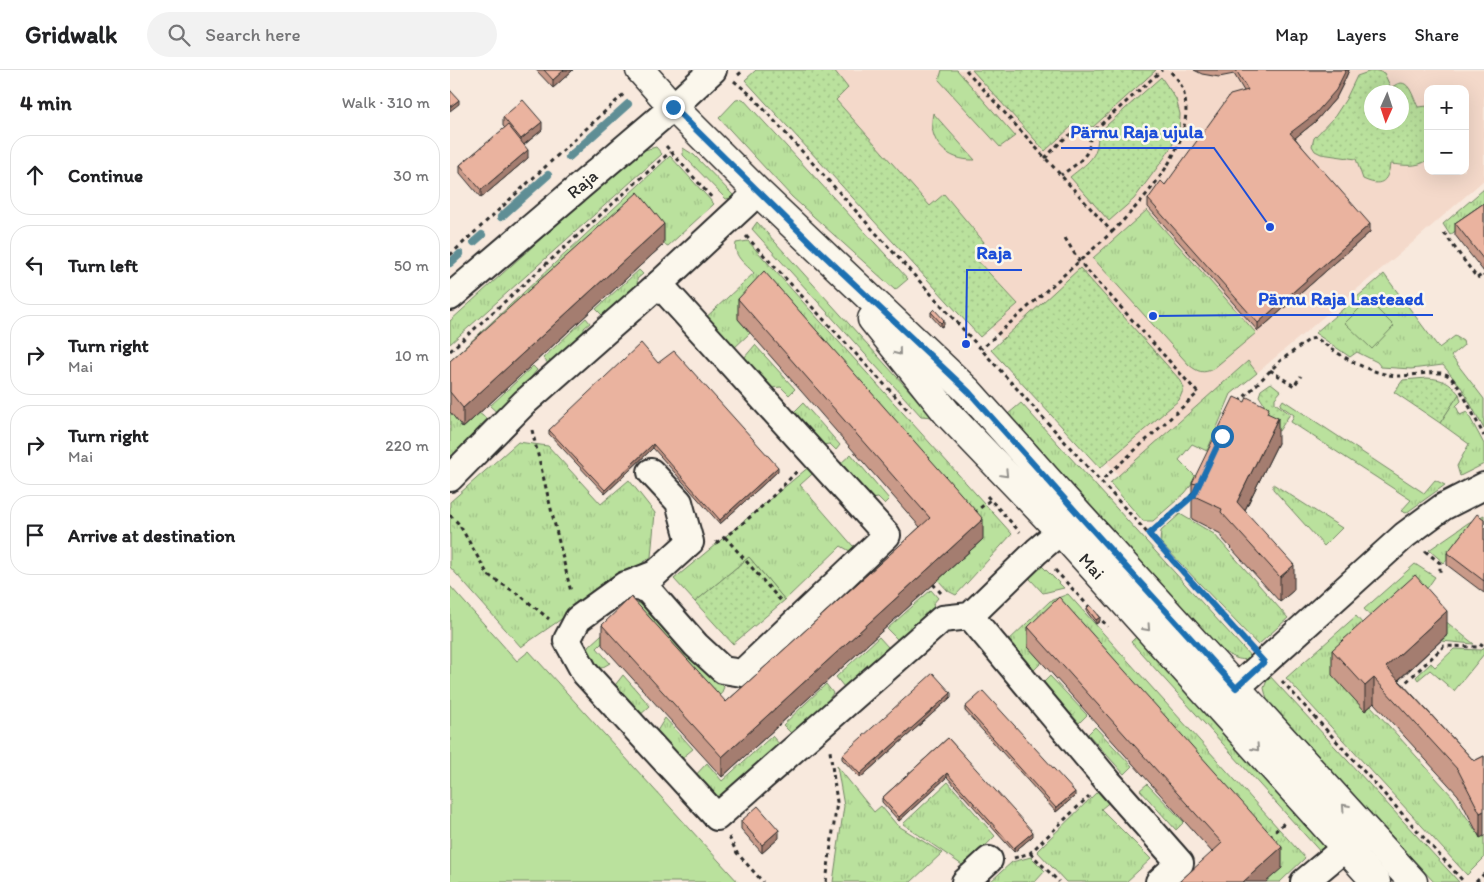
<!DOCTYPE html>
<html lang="en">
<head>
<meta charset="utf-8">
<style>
	body { margin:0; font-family:Itim,sans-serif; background:#f2f2f2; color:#202124 }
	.controls { position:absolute; right:15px; top:15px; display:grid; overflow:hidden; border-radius:10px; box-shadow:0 5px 20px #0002 }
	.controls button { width:45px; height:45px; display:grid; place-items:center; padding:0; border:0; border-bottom:1px solid #e0e0e0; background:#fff; color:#202124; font:25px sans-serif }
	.compass { position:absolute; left:914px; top:15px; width:45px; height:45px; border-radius:50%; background:#fff; box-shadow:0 5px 20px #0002; rotate:183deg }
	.stop { position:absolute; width:15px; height:15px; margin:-11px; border:4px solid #1f6fb2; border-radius:50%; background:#fff }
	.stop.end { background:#1f6fb2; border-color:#fff; box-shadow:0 1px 5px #0008 }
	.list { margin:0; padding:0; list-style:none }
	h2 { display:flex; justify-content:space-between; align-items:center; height:65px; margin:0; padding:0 20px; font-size:21px }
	h2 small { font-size:16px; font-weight:400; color:#757577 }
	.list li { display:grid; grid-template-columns:32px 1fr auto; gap:15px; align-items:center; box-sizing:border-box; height:80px; margin:0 10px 10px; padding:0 10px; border:1px solid #e0e0e0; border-radius:20px }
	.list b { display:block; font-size:19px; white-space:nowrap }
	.list p { margin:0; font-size:16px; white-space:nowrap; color:#757577 }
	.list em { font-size:16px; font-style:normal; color:#757577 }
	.icon { flex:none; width:28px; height:28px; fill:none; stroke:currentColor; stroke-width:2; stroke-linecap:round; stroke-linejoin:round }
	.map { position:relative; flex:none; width:1034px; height:812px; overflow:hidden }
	header { display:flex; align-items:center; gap:30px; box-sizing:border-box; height:70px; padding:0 25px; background:#fff; border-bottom:1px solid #e0e0e0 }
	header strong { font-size:24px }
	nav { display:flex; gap:28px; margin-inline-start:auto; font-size:18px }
	.search { width:350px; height:45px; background:#f2f2f2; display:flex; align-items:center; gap:12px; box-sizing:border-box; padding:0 18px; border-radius:28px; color:#757577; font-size:19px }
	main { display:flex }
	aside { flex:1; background:#fff }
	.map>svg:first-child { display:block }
	.built { fill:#f4d9ca; fill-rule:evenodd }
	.grass { fill:url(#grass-tufts); stroke:#728664 }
	.park { fill:url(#park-dots); stroke:#728664; fill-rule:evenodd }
	.pitch { fill:#bae19d; stroke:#728664 }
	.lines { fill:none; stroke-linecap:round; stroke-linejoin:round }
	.stream { stroke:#5e8e95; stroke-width:8 }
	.minor-casing { stroke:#2b2b2b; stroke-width:30 }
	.tertiary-casing { stroke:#2b2b2b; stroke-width:31 }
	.path { stroke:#2b2b2b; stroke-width:3; stroke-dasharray:4 4; stroke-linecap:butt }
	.minor { stroke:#fbf7ec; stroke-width:26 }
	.tertiary { stroke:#fbf7ec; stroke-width:28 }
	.wall { fill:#c99a89; stroke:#2b2b2b }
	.shaded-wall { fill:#a47d6f; stroke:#2b2b2b }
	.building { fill:#eab39f; stroke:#2b2b2b }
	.oneway { stroke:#93918c }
	.route { stroke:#1f6fb2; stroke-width:6 }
	.labels { text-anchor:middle; stroke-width:5; stroke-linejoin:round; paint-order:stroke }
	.street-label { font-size:18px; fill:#2b2b2b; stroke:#fbf7ec }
	.leader { fill:none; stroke:#1d4ed8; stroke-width:2 }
	.callout-dot { fill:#1d4ed8; stroke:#fbf7ec; stroke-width:2 }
	.callout-label { font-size:19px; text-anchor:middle; font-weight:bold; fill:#1d4ed8; stroke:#fbf7ec; stroke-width:5; stroke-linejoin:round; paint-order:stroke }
</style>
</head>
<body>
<header>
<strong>Gridwalk</strong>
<div class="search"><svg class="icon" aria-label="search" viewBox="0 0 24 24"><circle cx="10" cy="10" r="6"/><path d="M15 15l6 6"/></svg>Search here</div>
<nav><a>Map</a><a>Layers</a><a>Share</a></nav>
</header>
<main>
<aside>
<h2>4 min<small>Walk · 310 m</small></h2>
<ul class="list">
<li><svg class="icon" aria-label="ahead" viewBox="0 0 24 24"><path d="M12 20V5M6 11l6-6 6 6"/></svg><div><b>Continue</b></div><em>30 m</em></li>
<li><svg class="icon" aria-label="left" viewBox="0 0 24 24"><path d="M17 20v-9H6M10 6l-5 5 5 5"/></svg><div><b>Turn left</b></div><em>50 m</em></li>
<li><svg class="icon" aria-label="right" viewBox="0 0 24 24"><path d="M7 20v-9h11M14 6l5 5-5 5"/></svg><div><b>Turn right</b><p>Mai</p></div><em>10 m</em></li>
<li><svg class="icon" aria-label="right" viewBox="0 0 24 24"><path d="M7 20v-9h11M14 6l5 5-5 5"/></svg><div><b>Turn right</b><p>Mai</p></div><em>220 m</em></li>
<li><svg class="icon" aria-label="arrive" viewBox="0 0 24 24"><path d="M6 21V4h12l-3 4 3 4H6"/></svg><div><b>Arrive at destination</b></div></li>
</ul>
</aside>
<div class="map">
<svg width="1034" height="812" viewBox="0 0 1034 812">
	<defs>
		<pattern id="grass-tufts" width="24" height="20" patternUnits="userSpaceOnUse" patternTransform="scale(1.25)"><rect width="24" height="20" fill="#bae19d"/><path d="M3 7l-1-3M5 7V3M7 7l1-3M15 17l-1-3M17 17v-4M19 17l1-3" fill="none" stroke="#a0c187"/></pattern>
		<pattern id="park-dots" width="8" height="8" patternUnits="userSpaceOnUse" patternTransform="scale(1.25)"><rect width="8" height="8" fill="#bae19d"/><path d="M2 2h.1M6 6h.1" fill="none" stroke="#a0c187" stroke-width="1.8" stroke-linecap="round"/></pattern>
	</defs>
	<rect width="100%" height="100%" fill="#f8e9dd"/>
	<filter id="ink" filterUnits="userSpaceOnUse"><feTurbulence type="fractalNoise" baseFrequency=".02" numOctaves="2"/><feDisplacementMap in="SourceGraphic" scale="10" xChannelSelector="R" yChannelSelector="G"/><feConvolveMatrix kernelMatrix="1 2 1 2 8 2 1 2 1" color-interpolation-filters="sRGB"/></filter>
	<g filter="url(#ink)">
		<path class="built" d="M319,0H1034V110L961,174L675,413ZM978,19H1015V101H978ZM922,22H952V52H922Z"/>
		<path class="grass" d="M492,0H507L565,66L550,77L489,10Z
			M293,29L458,209L445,220L342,127L269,48L286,30Z
			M483,43L525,90C497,91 477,72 483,43Z
			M206,77L212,84L0,274V251L187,82Z
			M233,78L244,85L285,127L276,129L233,85Z
			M220,86L264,134L218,176L214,174L0,312V291Z
			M1034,119V140L1000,165L993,154Z
			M697,140L806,263L763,299C753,304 748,302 739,295L643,188Z
			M307,152L483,347L471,346L302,159Z
			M298,171L562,464L506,525L498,521L488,510L531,467L288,249L300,263L282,280L252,251L304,203C296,194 283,187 286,173Z
			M189,200L193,204L187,209L188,220L157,250L146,239Z
			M934,204L989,278L1005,266L1013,271L1014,275L1001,286L1034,329V359L1013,320L993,295L961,299L931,297L927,292L907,282L900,287L865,263Z
			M136,248L140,253L134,258V269L103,299L93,288Z
			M305,275L345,319L339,325L331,317L321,318L294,288Z
			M798,291L807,303L781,324L757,381L742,374L729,390L747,408L735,423L703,451H693L660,413Z
			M83,296L87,300L82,306V317L51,346L40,336Z
			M1009,324L1011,331L1006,336L1010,345L1017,342L1034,374V394L1010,406L1007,396L1019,374L990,353Z
			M833,330L974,423L985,410L995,415L956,443L951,441L961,430L841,352L844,345L830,335Z
			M353,333L390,375L386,380L380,374L371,375L343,343Z
			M571,333L802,588C789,593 778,585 769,577L558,344Z
			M0,342L13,358L29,343L37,349L31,355L29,367L0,390Z
			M68,372L98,376L151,434L179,410L205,443L201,487L71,577L0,497V432Z
			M401,384L439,429L434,434L428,428L420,429L390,394Z
			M366,391L370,397L350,415L403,476L414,472L410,487L391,476L335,530L299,487L245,532L224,509Z
			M823,414L892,458L874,476L823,419Z
			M730,444L764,464L838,548L808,575L710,472L711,461Z
			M1034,445V459L1026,453L994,493L979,480L1018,453Z
			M965,494L985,507L969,530L1024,574L991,571L997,566L932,559L914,539Z
			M586,496H592L614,518L593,523L580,509L579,504Z
			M481,520L488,528L483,534L485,543L451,573L437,559Z
			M618,524L855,788L830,812H816L831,797L592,592L582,602L556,573L600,531Z
			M186,533H192L200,536L274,617L268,631L184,541L147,578L160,593L146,601L135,583L139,576Z
			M906,546L924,567L915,641L921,636L1003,727L1030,767L1034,766V788L1017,805L836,608Z
			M429,567L438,577L433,582V591L398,622L386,607Z
			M686,567L879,781L874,786L681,572Z
			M1034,577V584L1004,621L980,600L968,610L966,607L981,593L985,597L1004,579L1031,580Z
			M173,605L200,636L188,647L162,619Z
			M819,605L1009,812H984L817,630L814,618Z
			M600,606L637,645L629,653L593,613Z
			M376,614L383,623L379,629L378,639L347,669L333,655Z
			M215,648L243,679L227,692L204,666Z
			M645,657L682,696L674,704L638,664Z
			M322,666L332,677L269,729L262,726L242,709L257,693L272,711Z
			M387,696L424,742L431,736L447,755L492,783L461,812H383L394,736Z
			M498,712L545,766L515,797L453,754Z
			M697,714L734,752L726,760L690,720Z
			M651,718L662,730L651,739L701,789L676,812H616L587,781Z
			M581,787L595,801L585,812H540L562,792Z"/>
		<path class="park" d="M306,0H384L398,18L386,30L480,136L494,124L534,172L525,188L568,234L530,267L295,10Z
			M522,0H706L643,57L623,55L595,81Z
			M924,0L934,3L941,18C958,4 961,23 968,37L978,36V90C966,98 954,95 940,94C938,113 930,117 913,109L906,89L871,84L865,81L862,76L864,68L885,46L896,29L907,6ZM922,22H952V52H922Z
			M711,7L726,29L730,44L729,64L715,87L684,129L659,151L620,107C638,92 648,89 648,63Z
			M630,198L731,311L734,318L729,330L650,398L541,280Z
			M977,308C992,309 999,312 1009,324L990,353L944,322L953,310Z
			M821,313L831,321L825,328V333L840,344L829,361L806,348L814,334L809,326L811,320Z
			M299,487L335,530L283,574L245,532Z"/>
		<path class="pitch" d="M918,230L944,256L922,279L895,253Z
			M0,516L67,591L79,581L288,812H0Z"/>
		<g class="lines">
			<path class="stream" d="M119,87L178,34
				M51,147L98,105
				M24,172L32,165
				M0,193L10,184"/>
			<defs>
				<g id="minor">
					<path d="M209,214L437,465L292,603L273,600L246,575L197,519L175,515L128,549L117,570L135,603L267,747L492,549L520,546L587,481L627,447"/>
					<path id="s1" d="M0,227L223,37L263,0"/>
					<path d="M0,408L75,332L209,214L308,122"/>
					<path d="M177,515L205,504L240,472L229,432L201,402"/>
					<path d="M520,546L656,709L730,793L709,812"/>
					<path d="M786,618L955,465L993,437L1034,416"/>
					<path d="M515,812L539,790"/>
					<path d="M854,812L913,763"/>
				</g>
				<g id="tertiary">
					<path d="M190,0L223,37L308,122L519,322L629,445L963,812"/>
					<path id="s2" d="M422,249L497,343L610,461L926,812"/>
				</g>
			</defs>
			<use href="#minor" class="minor-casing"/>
			<use href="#tertiary" class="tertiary-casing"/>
			<path class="path" d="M516,0L662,162L531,279
				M288,5L294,0
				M284,11L301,25L797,573
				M639,65L712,0
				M216,76L263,129
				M595,88C607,77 621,55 639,65C644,85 625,95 611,105
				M662,162C696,127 753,68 731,15C729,9 722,4 719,0
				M994,163L1027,208L1033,204L1034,206
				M296,166L460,342
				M615,168L629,191L748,323L651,411
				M0,185L176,22
				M0,281L220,82
				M820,300L844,316L851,306
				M789,332L830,291L860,269L866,268C891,286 915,302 946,306C960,307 988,298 999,306C1011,315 1026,351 1034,366
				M82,360L121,522
				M537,426L570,462
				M524,443L540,430
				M0,445L9,454L38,505L71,526L99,549
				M699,464L744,423
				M275,467L331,531
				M266,473C296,453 322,428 347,401
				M975,481L990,493V504
				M605,500L641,539
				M483,514L491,523
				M647,545L658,557
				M832,611L1014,812
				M951,617L994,576L1030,577L1034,571
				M279,767L287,783L313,812
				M819,767L835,752
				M580,783L609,812
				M564,788L580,783L639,726
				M376,812L387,732L380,681
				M1026,812L1034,804"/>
			<use href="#minor" class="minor"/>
			<use href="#tertiary" class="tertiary"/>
		</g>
		<path class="wall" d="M86,0H123L103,18Z
			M744,0H899L893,14L886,28L865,52L845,68L920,162L808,261L698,137V129L715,115L794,21L784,4L769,7L752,4Z
			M53,47L92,60L74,75L78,88L31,128L10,103V95L55,58L53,56Z
			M1034,133V202L1005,165V153Z
			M214,174L13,358L0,342V291Z
			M288,229L533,469L272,707L152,575V555L276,632L470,457L288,249Z
			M481,242L494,255L491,257L481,246Z
			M208,293L328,401L270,454L203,378L155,424L99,364V360Z
			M819,344L828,373L795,440L844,520L830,532L771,467V464L742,449V413L767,372V362Z
			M1034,449V523L997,495V483Z
			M637,538L650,551L646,554L637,542Z
			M578,557L832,798L762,782L578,577Z
			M997,565L949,610L1024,691L1034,686L1030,768L1008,725L924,633L915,641L882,605V580Z
			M501,627L410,708L392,689V685Z
			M515,637L625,726L606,742L515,641Z
			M498,668L583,766L564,782L497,707L449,751L432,732V728Z
			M291,751L329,768L312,783L291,759Z"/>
		<path class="shaded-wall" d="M114,0H123L103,18V10Z
			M896,0H899L893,14L886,28L865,52L840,72V63Z
			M9,30V34L0,41V37Z
			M92,52V60L71,77V69Z
			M78,80V88L31,128V120Z
			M214,154V174L13,358V338Z
			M920,154V162L808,261V253Z
			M494,250V255L491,257V253Z
			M828,348V373L787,456V432Z
			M203,374V378L155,424V420Z
			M328,397V401L270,454V450Z
			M533,449V469L272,707V687Z
			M844,495V520L830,532V507Z
			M997,541V565L936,621V597Z
			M650,547V551L646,554V550Z
			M924,608V633L915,641V616Z
			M501,623V627L410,708V704Z
			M497,703V707L449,751V747Z
			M625,722V726L606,742V738Z
			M1034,741V766L1030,768V743Z
			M329,760V768L312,783V775Z
			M583,762V766L564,782V778Z
			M832,777V798L816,812H793Z"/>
		<path class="building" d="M94,0H114L103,10Z
			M786,0H896L886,20L865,44L840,63L920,154L808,253L698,129L711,111L715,115L780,25L798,20Z
			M0,20L9,30L0,37Z
			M73,30L92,52L71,69L53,47Z
			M58,55L78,80L31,120L10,95Z
			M188,122L214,154L13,338L0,322V291Z
			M1034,133V190L1005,153Z
			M314,201L533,449L272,687L152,555L181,527L276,632L480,448L288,229Z
			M484,239L494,250L491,253L481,242Z
			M191,273L208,293L224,281L328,397L270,450L203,374L155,420L99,360Z
			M784,327L795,332L797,327L819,338L817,343L828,348L787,432L844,495L830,507L771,442L772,439L742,425L747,414L742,413L763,370L772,375L776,366L767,362Z
			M1027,444L1034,449V511L997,483Z
			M965,505L997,541L936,597L1024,691L1034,686V741L1030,743L1008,700L924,608L915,616L882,580Z
			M609,527L832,777L793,812H729L772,773L578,557Z
			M640,535L650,547L646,550L637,538Z
			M483,603L501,623L410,704L392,685Z
			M533,621L625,722L606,738L515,637Z
			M498,668L583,762L564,778L497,703L449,747L432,728Z
			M308,736L329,760L312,775L291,751Z"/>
		<defs><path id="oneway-chevron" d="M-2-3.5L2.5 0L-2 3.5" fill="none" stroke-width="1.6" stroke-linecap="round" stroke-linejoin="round" transform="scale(1.25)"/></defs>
		<g class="oneway">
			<use href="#oneway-chevron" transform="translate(448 282) rotate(51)"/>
			<use href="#oneway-chevron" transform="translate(555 404) rotate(46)"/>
			<use href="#oneway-chevron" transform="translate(697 558) rotate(48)"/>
			<use href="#oneway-chevron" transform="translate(806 678) rotate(48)"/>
			<use href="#oneway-chevron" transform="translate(895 737) rotate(-132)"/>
		</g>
	</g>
	<g class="lines" filter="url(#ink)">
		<path class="route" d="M223,37L363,175L519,322L629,445L786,618L814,592L699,464L744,425L772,366"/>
	</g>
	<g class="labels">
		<g class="street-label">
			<text dy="6" stroke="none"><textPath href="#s1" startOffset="174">Raja</textPath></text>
			<text dy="6" stroke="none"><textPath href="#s2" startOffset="331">Mai</textPath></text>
		</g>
	</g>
	<path class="leader" d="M820 157L764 78H611M516 274L517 200H572M703 246L798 245H983"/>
	<g class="callout-dot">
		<circle cx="820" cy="157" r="5"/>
		<circle cx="516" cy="274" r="5"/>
		<circle cx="703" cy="246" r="5"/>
	</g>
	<g class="callout-label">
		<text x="687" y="68">Pärnu Raja ujula</text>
		<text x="544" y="189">Raja</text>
		<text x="891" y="235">Pärnu Raja Lasteaed</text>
	</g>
</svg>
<div class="controls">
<button>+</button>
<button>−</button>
</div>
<svg class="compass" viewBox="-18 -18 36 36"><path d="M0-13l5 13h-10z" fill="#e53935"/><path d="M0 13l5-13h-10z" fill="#757577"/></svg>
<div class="stop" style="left:772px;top:366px"></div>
<div class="stop end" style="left:223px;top:37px"></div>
</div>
</main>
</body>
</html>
